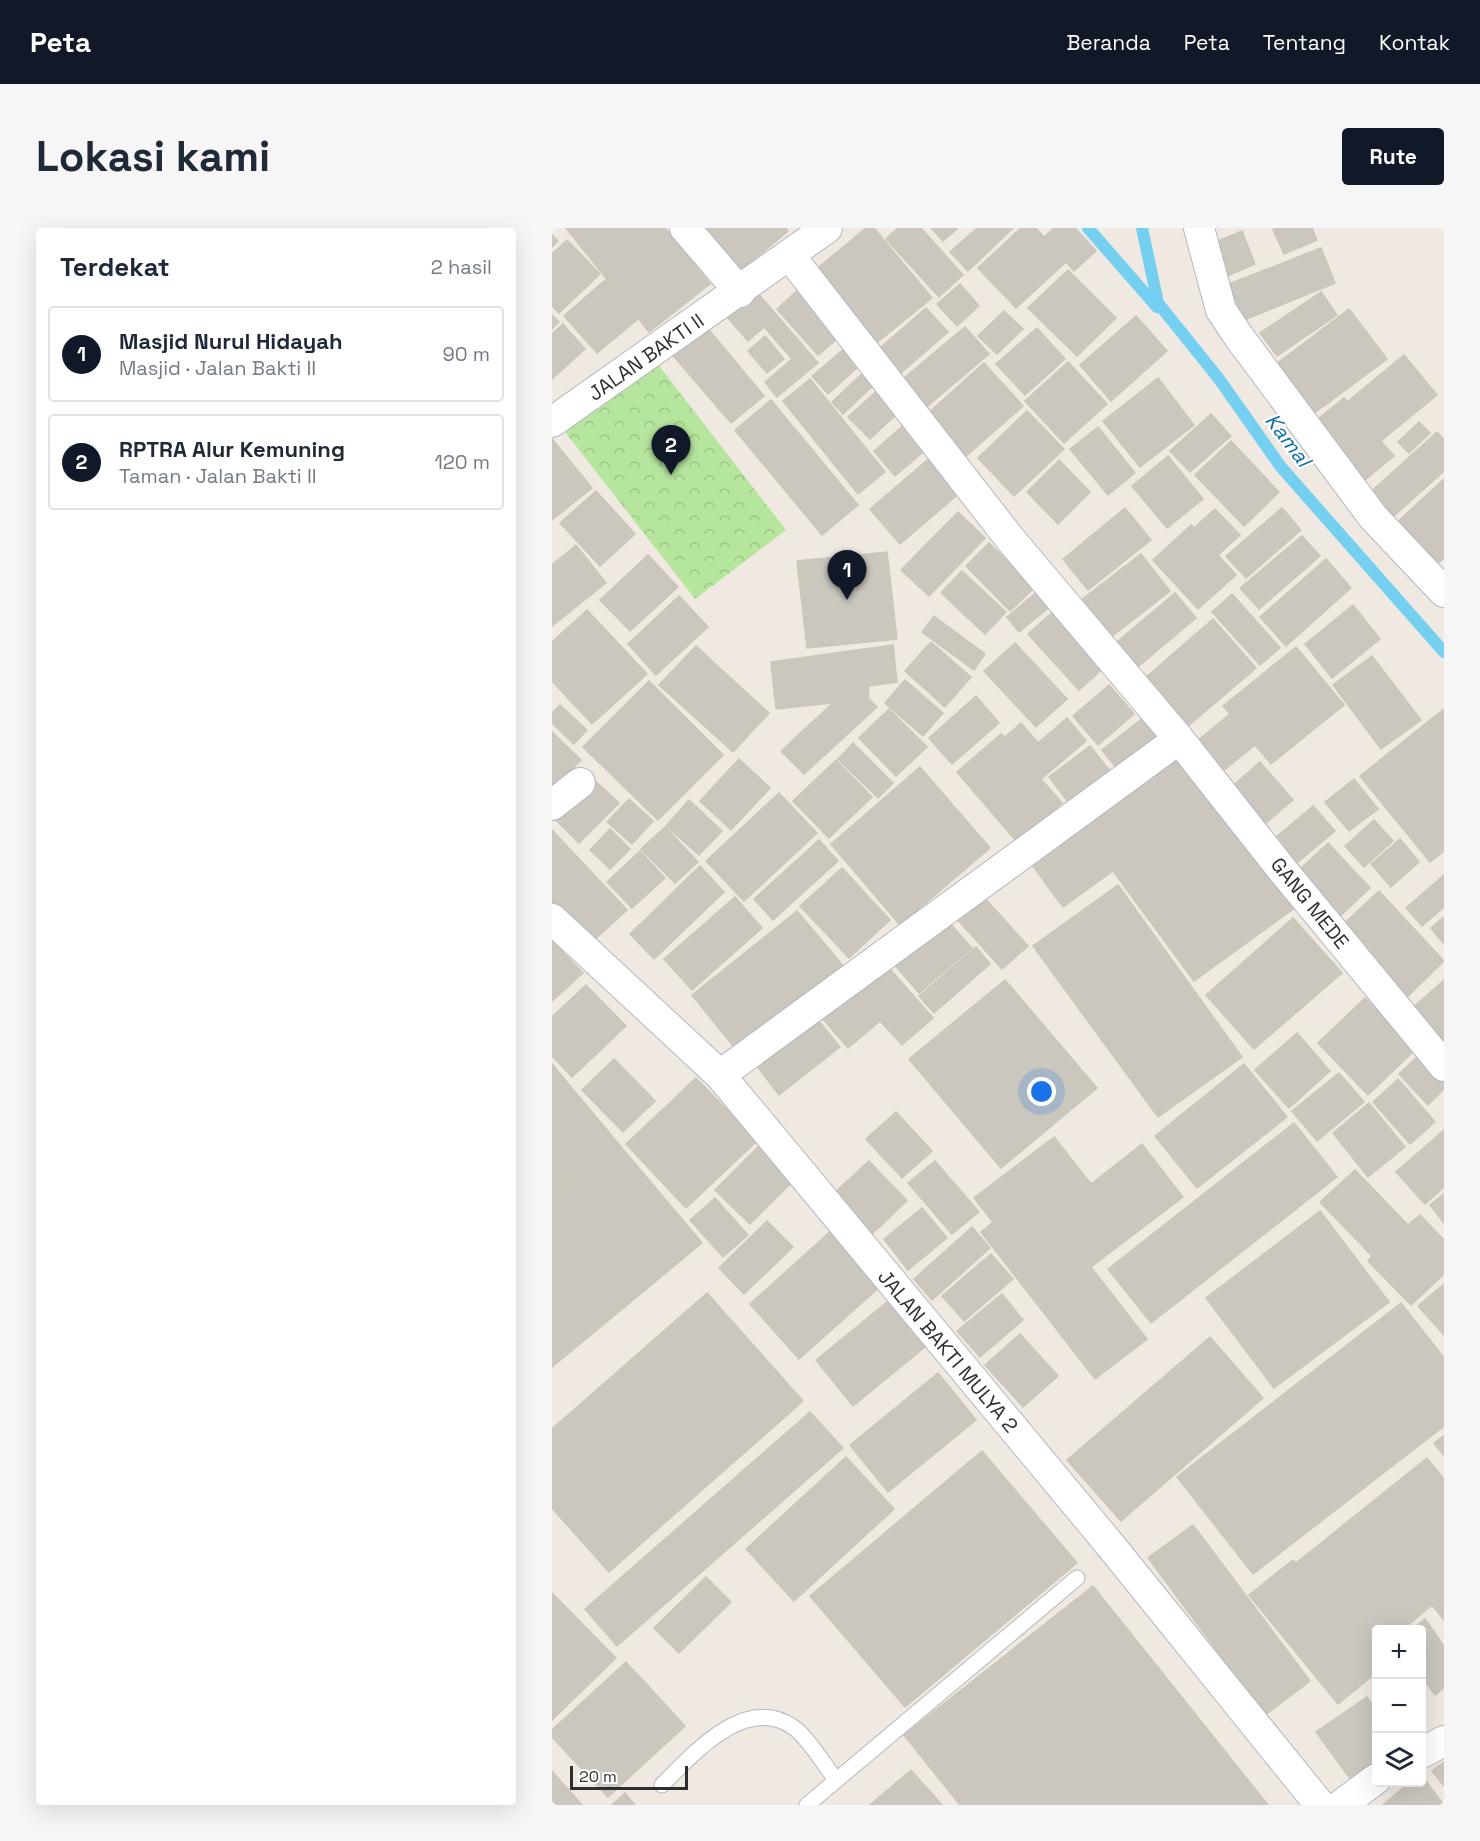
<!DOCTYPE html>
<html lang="id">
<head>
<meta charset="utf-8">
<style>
	body { margin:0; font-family:"Space Grotesk",sans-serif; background:#f6f6f7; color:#1f2937 }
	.controls { position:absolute; right:18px; bottom:18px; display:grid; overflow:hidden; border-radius:6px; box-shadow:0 6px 24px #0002 }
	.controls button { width:54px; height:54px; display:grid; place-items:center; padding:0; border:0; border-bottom:2px solid #e0e1e3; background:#fff; color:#1f2937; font:30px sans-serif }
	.scale { position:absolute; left:18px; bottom:15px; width:118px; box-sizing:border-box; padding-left:6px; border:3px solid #2e2e2e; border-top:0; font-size:16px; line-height:21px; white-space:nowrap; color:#2e2e2e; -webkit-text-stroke:4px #fff; paint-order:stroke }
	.you { position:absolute; left:490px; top:864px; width:21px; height:21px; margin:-15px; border:4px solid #fff; border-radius:50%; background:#1a73e8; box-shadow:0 0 0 9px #1a73e833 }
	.badge { display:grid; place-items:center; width:39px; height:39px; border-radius:50%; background:#111827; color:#fff; font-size:20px; font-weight:700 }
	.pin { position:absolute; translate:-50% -50px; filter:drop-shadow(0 2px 3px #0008) }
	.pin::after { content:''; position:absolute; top:32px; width:21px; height:18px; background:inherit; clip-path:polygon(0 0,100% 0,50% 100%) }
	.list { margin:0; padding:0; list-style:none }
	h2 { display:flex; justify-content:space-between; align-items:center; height:78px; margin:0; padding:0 24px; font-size:26px }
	h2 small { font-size:20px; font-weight:400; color:#747a83 }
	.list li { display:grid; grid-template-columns:39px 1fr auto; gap:18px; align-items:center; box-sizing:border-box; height:96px; margin:0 12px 12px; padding:0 12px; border:2px solid #e0e1e3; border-radius:6px }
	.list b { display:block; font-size:22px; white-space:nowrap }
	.list p { margin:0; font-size:20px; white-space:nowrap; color:#747a83 }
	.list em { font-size:20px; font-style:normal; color:#747a83 }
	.icon { flex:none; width:33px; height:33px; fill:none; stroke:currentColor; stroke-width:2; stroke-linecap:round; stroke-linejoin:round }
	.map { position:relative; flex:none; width:892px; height:1577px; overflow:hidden; border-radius:6px }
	header { display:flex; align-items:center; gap:36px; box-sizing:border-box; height:84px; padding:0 30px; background:#111827; color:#fff }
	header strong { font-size:28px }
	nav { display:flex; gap:33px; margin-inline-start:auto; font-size:21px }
	.intro { display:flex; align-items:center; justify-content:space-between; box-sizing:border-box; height:144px; padding:0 36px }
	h1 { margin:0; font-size:42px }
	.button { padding:15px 27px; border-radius:6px; background:#111827; color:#fff; font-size:21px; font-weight:700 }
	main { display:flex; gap:36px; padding:0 36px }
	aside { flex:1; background:#fff; border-radius:6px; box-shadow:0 6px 24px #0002 }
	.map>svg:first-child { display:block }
	.park { fill:url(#park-crowns) }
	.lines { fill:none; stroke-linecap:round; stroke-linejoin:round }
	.stream { stroke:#75cff0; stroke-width:12 }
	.building { fill:#cbc7bf; stroke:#cbc5ba; stroke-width:1.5 }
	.lane-casing { stroke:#b4b7c1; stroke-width:17 }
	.street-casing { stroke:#b4b7c1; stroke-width:32 }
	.lane { stroke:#fff; stroke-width:15 }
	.street { stroke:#fff; stroke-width:30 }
	.labels { text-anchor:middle; stroke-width:4.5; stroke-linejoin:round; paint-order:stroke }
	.street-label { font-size:20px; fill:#2e2e2e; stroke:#fff }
	.water-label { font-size:21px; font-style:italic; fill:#0d6fa3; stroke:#fff }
</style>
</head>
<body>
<header>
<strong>Peta</strong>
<nav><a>Beranda</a><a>Peta</a><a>Tentang</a><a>Kontak</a></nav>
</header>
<div class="intro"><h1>Lokasi kami</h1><a class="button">Rute</a></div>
<main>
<aside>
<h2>Terdekat<small>2 hasil</small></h2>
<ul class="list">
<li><span class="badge">1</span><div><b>Masjid Nurul Hidayah</b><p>Masjid · Jalan Bakti II</p></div><em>90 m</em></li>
<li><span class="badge">2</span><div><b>RPTRA Alur Kemuning</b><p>Taman · Jalan Bakti II</p></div><em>120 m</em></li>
</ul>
</aside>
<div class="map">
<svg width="892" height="1577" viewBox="0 0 892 1577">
	<defs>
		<pattern id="park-crowns" width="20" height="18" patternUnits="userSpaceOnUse" patternTransform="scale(1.5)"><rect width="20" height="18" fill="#b6e59e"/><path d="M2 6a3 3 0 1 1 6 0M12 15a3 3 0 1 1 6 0" fill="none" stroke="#9dc588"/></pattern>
	</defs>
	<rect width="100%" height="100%" fill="#efe9e1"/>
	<path class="park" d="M94,121L234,302L143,371L3,191Z"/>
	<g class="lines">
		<path class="stream" d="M536,0L605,79
			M590,0L606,75L667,151L729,239L892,424"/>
	</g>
	<path class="building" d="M14,0H113L158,56L97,104Z
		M151,0H234L236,3L188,43Z
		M314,0H322L380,70L322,117L261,44Z
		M346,0H369L411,47L387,69L334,11Z
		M379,0H406L391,13Z
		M425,0H461L416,43L398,24Z
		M469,0H484L492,9L502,0H523L544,23L522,43L514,34L464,80L426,40Z
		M726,0H760L765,12L732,26L721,2Z
		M690,3L703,36L675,48L661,15Z
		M0,7L6,13L0,19Z
		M15,12L48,46L7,85L0,78V26Z
		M769,20L783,55L692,92L677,56Z
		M516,42L564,90L525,128L476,80Z
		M53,52L86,91L45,125L12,88Z
		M408,56L427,78L405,98L385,76Z
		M249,59L291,106L266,127L225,81Z
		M203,62L266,135L225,169L213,154L240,131L212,99L196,113L176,90L194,75Z
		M769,64L785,87L725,128L708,105Z
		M374,80L396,104L342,151L321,126Z
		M797,81L835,131L757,189L719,140Z
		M452,83L471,101L445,126L426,108Z
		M0,87L7,94L0,101Z
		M584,88L615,123L559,173L528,137Z
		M11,96L33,121L0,151V106Z
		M152,96L212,168L179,195L118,124Z
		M413,99L437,126L371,182L347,154Z
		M485,100L513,131L473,167L444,136Z
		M213,108L232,131L215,145L196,123Z
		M292,121L307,138L276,166L260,148Z
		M852,127L885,167L829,213L842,228L807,257L757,198L792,170L795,174Z
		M516,134L555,176L512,215L473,173Z
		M432,135L471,178L413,229L374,187Z
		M314,142L325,154L291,186L280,174Z
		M606,150L642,197L588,239L551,193Z
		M258,151L333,244L306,266L231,173Z
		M330,158L350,181L318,211L296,189Z
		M219,172L306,277L270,307L183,202Z
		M475,183L512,221L462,268L426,230Z
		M659,186L679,208L638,244L618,223Z
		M867,194L878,205L857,225L846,214Z
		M354,195L377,219L343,248L322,223Z
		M546,199L583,245L556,267L518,221Z
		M885,204L892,212V243L835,294L813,269Z
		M0,211L40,260L0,292Z
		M679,213L727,264L692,298L643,247Z
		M380,228L410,263L348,316L318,281Z
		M616,228L651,271L615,300L580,258Z
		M507,232L538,264L506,296L475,264Z
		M892,251V330L880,341L840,299Z
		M44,263L83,306L48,338L8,295Z
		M573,280L599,312L536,362L511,331Z
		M730,280L749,302L694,350L674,328Z
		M663,281L688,307L666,327L684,347L646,381L601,332L639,297L642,300Z
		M406,284L433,310L377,368L349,342Z
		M750,308L768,328L707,381L688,360Z
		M437,315L482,360L458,383L414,338Z
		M24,317L54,355L0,398V337Z
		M335,324L345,411L255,420L245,333Z
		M589,326L618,363L554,413L524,376Z
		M96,327L126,359L78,403L48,372Z
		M774,331L799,360L734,418L708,389Z
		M410,343L454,384L433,406L389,365Z
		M492,358L505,373L467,404L455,389Z
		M623,365L644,390L581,443L560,418Z
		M680,366L728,420L708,437L660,384Z
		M127,368L156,399L104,447L76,416Z
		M801,377L828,411L780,450L753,416Z
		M504,381L555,437L527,462L476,406Z
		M35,382L95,446L40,496L0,453V414Z
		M382,388L433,426L422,442L370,404Z
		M661,391L704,440L635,499L592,451Z
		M379,414L419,449L393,479L353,443Z
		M463,415L515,471L484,499L432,443Z
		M341,417L345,454L317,458L316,470L325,479L252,546L229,523L281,475L224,481L219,434Z
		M144,418L217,485L181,524L107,457Z
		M744,419L792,477L719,536L703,517L671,543L645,513L678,486L671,478Z
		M820,428L869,492L829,521L781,457Z
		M353,452L391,485L371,508L333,475Z
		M97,453L171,527L145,553L71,479Z
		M557,457L582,486L546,517L521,488Z
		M424,468L447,495L400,536L377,510Z
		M8,477L35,502L22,516L0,495V485Z
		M71,479L145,553L106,592L31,519Z
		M337,481L375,519L344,548L307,510Z
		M892,481V623L878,634L808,548Z
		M597,485L613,504L566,542L550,522Z
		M515,490L534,513L489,551L510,575L465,614L405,544L449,506L453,509L469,495L486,515Z
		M0,504L29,532L0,561Z
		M301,515L341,555L326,570L286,531Z
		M538,518L558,543L517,575L497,549Z
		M627,527L741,681L642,753L561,643L511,679L480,637L530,601L528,598Z
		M187,531L218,560L179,602L148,573Z
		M284,532L320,569L277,610L241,573Z
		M708,534L741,572L707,601L675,563Z
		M368,539L438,620L348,697L279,616Z
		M38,548L67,575L27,615L0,588Z
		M802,551L826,581L797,603L773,574Z
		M227,565L265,605L192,673L154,633Z
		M77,571L101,593L80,616L55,594Z
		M137,572L170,603L147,627L114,598Z
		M761,578L783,603L739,640L717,615Z
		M822,592L841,613L812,639L793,618Z
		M113,599L146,634L123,655L89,621Z
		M58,601L78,621L58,641L38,622Z
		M0,602L75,682L38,716L0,676Z
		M848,611L867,634L839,659L819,636Z
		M267,612L286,633L221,692L202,671Z
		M776,615L818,660L787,689L744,645Z
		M88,623L113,650L80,680L55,654Z
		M148,638L172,664L102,731L78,706Z
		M290,640L338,692L297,730L248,678Z
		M892,647V679L870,698L854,680Z
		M566,657L690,829L606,889L481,718Z
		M827,663L892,733L851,773L785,702Z
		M430,667L476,718L450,741L404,690Z
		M183,669L210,700L140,762L112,731Z
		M245,683L292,739L186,824L140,767Z
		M892,689V716L879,700Z
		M393,690L420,720L367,765L341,735Z
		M741,690L790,745L702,821L654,767Z
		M0,713L31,745L0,773Z
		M424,719L438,736L382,785L367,768Z
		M331,733L381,790L350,817L328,793L296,820L270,790Z
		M453,752L545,860L449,940L357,831Z
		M892,752V823L857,783Z
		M34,757L74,798L20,849L0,828V789Z
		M813,770L863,822L816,867L766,815Z
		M262,787L288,819L227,867L201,833Z
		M745,805L778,843L737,880L703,842Z
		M870,824L892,847V861L876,877L847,846Z
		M62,831L103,873L71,904L30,862Z
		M0,836L65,914L0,968Z
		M692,836L735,889L645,960L603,908Z
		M787,845L812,874L765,913L740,883Z
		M144,850L205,913L134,980L74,916Z
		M846,851L883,894L858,916L821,874Z
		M817,875L853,919L816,949L781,905Z
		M344,884L380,923L350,950L314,911Z
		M742,895L785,949L599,1095L556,1041Z
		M892,902V959L873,976L844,944Z
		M502,909L539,956L590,916L631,969L539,1039L595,1111L543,1151L429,1004L441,994L422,970Z
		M65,914L150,1015L0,1139V968Z
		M210,915L245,949L198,996L163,962Z
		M317,933L355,973L320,1006L282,965Z
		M383,933L427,984L400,1006L356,955Z
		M803,942L856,997L868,987L892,1012V1046L859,1077L816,1033L820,1028L768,974Z
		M892,966V995L878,977Z
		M163,970L196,1007L171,1029L138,992Z
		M370,980L395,1010L356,1042L332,1011Z
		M768,983L837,1074L722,1160L654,1070Z
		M215,993L241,1019L192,1066L167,1040Z
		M420,999L438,1020L380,1072L362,1051Z
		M280,1002L330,1057L247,1131L198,1076Z
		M439,1026L461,1051L412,1093L390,1068Z
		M892,1056V1107L866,1078Z
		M155,1065L251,1173L57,1344L0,1280V1201Z
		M450,1066L471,1092L428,1129L405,1103Z
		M340,1070L378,1115L301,1178L264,1132Z
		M849,1075L892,1130V1198L701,1346L625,1249Z
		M468,1106L506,1148L471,1179L433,1137Z
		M658,1109L711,1170L569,1293L515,1232Z
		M386,1145L424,1192L336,1264L298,1217Z
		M258,1184L291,1220L65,1418L33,1381Z
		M892,1208V1228L882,1215Z
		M430,1223L525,1335L353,1479L258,1368Z
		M294,1229L342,1281L242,1373L194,1321Z
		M875,1230L892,1251V1392L880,1377L850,1402H824V1422L820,1426L824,1432V1445L786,1476L697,1367L741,1332L744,1335Z
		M641,1297L758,1453L713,1487L596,1330Z
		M154,1349L179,1374L127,1425L102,1400Z
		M541,1358L716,1577H408L352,1507Z
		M0,1365L64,1430L0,1492Z
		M873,1391L892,1418V1460L883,1467L870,1449V1402H859Z
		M74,1434L133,1498L56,1569L0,1509V1502Z
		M815,1469L824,1482V1535L799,1552L764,1504Z
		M892,1534V1558L880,1543Z
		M359,1542L390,1577H318Z
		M0,1543L30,1577H0Z
		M870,1548L892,1577H831L858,1554H870Z
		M73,1565L83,1577H60Z"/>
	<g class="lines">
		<defs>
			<path id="lane" d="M110,1557C141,1526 193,1466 241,1499C255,1508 273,1538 284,1552
				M255,1577L525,1350"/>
			<path id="street" d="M133,0L188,64
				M647,0L669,82L687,109L821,289L892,364
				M238,28L459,312L627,511L728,639L892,838
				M0,194L275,0
				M0,577L28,555
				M0,691L168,847L559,1318L768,1577
				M168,847L627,511
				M870,1525L892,1513
				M789,1577L824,1551"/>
		</defs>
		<use href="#lane" class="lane-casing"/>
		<use href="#street" class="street-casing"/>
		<use href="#lane" class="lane"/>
		<use href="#street" class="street"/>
	</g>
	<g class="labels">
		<g class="street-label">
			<text transform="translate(94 129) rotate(-35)" y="7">JALAN BAKTI II</text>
			<text transform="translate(758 675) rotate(51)" y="7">GANG MEDE</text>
			<text transform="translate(396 1123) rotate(50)" y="7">JALAN BAKTI MULYA 2</text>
		</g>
		<g class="water-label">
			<text transform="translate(736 212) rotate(53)" y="7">Kamal</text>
		</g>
	</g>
</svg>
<div class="controls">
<button>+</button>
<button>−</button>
<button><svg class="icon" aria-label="layers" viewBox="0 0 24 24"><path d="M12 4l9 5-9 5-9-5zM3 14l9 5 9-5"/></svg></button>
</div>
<div class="scale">20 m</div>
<div class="you"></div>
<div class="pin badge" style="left:295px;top:372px">1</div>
<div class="pin badge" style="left:119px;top:247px">2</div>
</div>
</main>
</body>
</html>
